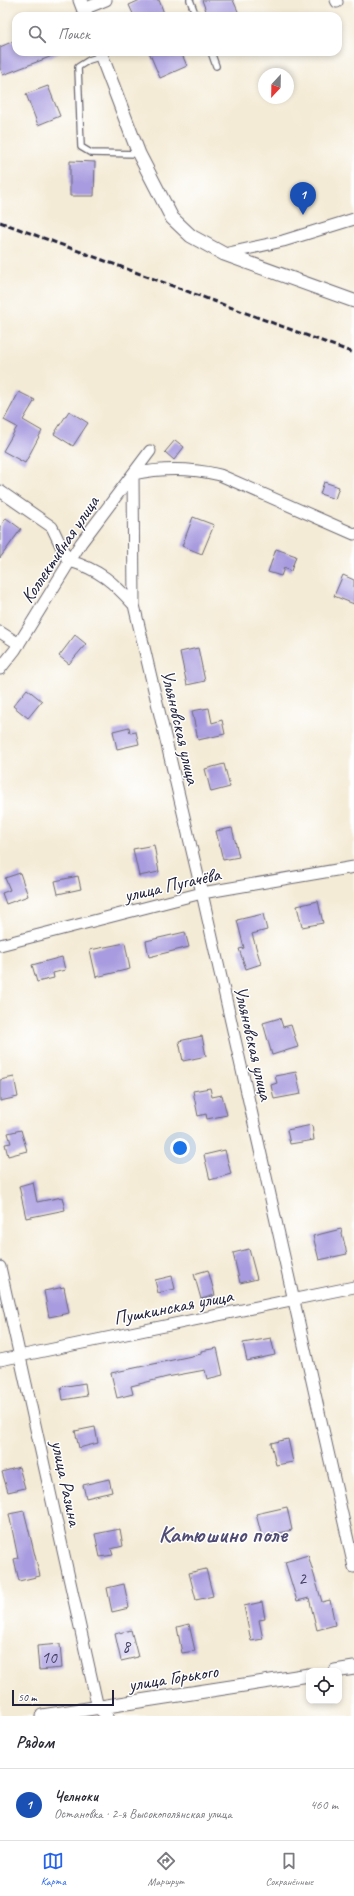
<!DOCTYPE html>
<html lang="ru">
<head>
<meta charset="utf-8">
<style>
	body { margin:0; font-family:Caveat,sans-serif; background:#f7f7f7; color:#2b2b33 }
	.controls { position:absolute; right:12px; bottom:12px; display:grid; overflow:hidden; border-radius:8px; box-shadow:0 2px 6px #0003 }
	.controls button { width:36px; height:36px; display:grid; place-items:center; padding:0; border:0; border-bottom:1px solid #e1e1e2; background:#fff; color:#2b2b33; font:20px sans-serif }
	.compass { position:absolute; left:258px; top:68px; width:36px; height:36px; border-radius:50%; background:#fff; box-shadow:0 2px 6px #0003; rotate:202deg }
	.scale { position:absolute; left:12px; bottom:10px; width:102px; box-sizing:border-box; padding-left:4px; border:2px solid #22223b; border-top:0; font-size:11px; line-height:14px; white-space:nowrap; color:#22223b; -webkit-text-stroke:3px #fff; paint-order:stroke }
	.you { position:absolute; left:180px; top:1148px; width:14px; height:14px; margin:-10px; border:3px solid #fff; border-radius:50%; background:#1a73e8; box-shadow:0 0 0 6px #1a73e833 }
	.badge { display:grid; place-items:center; width:26px; height:26px; border-radius:50%; background:#2563eb; color:#fff; font-size:13px; font-weight:700 }
	.pin { position:absolute; translate:-50% -33px; filter:drop-shadow(0 1px 2px #0008) }
	.pin::after { content:''; position:absolute; top:21px; width:14px; height:12px; background:inherit; clip-path:polygon(0 0,100% 0,50% 100%) }
	.list { margin:0; padding:0; list-style:none }
	h2 { display:flex; justify-content:space-between; align-items:center; height:52px; margin:0; padding:0 16px; font-size:17px }
	h2 small { font-size:13px; font-weight:400; color:#7c7c81 }
	.list li { display:grid; grid-template-columns:26px 1fr auto; gap:12px; align-items:center; box-sizing:border-box; height:72px; padding:0 16px; border-top:1px solid #e1e1e2 }
	.list b { display:block; font-size:15px; white-space:nowrap }
	.list p { margin:0; font-size:13px; white-space:nowrap; color:#7c7c81 }
	.list em { font-size:13px; font-style:normal; color:#7c7c81 }
	.icon { flex:none; width:22px; height:22px; fill:none; stroke:currentColor; stroke-width:2; stroke-linecap:round; stroke-linejoin:round }
	.map { position:relative; flex:none; width:354px; height:1716px; overflow:hidden }
	.search { position:absolute; background:#fff; box-shadow:0 2px 6px #0003; left:12px; right:12px; top:12px; height:44px; display:flex; align-items:center; gap:10px; box-sizing:border-box; padding:0 14px; border-radius:12px; color:#7c7c81; font-size:15px }
	.sheet { height:124px; background:#fff }
	nav { display:flex; justify-content:space-around; align-items:center; box-sizing:border-box; height:56px; border-top:1px solid #e1e1e2; background:#fff; font-size:11px; color:#7c7c81 }
	nav a { display:grid; justify-items:center; gap:2px }
	nav .on { color:#2563eb }
	.map>svg:first-child { display:block }
	.building { fill:#a89bdf }
	.lines { fill:none; stroke-linecap:round; stroke-linejoin:round }
	.service-casing { stroke:#6c6871; stroke-width:8 }
	.minor-casing { stroke:#6c6871; stroke-width:13 }
	.tertiary-casing { stroke:#6c6871; stroke-width:15 }
	.service { stroke:#fff; stroke-width:5.5 }
	.minor { stroke:#fff; stroke-width:11 }
	.tertiary { stroke:#fff; stroke-width:13 }
	.rail { stroke:#22223b; stroke-width:3; stroke-dasharray:6 3; stroke-linecap:butt }
	.labels { text-anchor:middle; stroke-width:3; stroke-linejoin:round; paint-order:stroke }
	.number-label { font-size:17px; fill:#444064 }
	.street-label { font-size:19px; fill:#22223b; stroke:#fff }
	.district-label { font-size:23px; font-weight:bold; fill:#514c74; stroke:#fff }
</style>
</head>
<body>
<div class="map">
<svg width="354" height="1716" viewBox="0 0 354 1716">
	<rect width="100%" height="100%" fill="#fff"/>
	<filter id="ink" filterUnits="userSpaceOnUse"><feTurbulence type="fractalNoise" baseFrequency=".025" numOctaves="2"/><feDisplacementMap in="SourceGraphic" scale="8" xChannelSelector="R" yChannelSelector="G"/><feConvolveMatrix kernelMatrix="1 2 1 2 8 2 1 2 1" color-interpolation-filters="sRGB"/></filter>
	<filter id="wash" filterUnits="userSpaceOnUse"><feTurbulence type="fractalNoise" baseFrequency=".012" numOctaves="4" result="noise"/><feDisplacementMap in="SourceGraphic" scale="16" xChannelSelector="R" yChannelSelector="G"/><feGaussianBlur stdDeviation="0.9" result="paint"/><feColorMatrix in="noise" values="0 0 0 0 0 0 0 0 0 0 0 0 0 0 0 0 0 1.4 0 .05"/><feComposite in="paint" operator="in"/></filter>
	<g filter="url(#wash)">
		<rect width="100%" height="100%" fill="#f4ebd6"/>
		<g id="blocks">
			<path class="building" d="M140,0H159L165,16H134L129,5Z
				M202,0H233L240,16H208Z
				M16,40V52L60,53L3,75L0,68V47Z
				M149,52H181L187,66L160,78Z
				M48,86L60,116L38,125L26,94Z
				M70,161L95,162L94,196H70Z
				M19,392L35,400L23,420L42,431L25,463L3,451L17,427L4,420Z
				M69,411L88,423L73,446L54,434Z
				M175,440L184,447L174,460L165,452Z
				M324,482L339,487L335,499L320,494Z
				M193,517L214,525L202,554L182,546Z
				M6,518L21,529L0,558V527Z
				M276,549L296,556L291,571L284,568L281,576L268,572Z
				M343,575L354,580V604L334,596Z
				M75,635L86,644L69,664L59,656Z
				M198,648L205,681L187,685L180,652Z
				M27,689L42,701L28,718L13,706Z
				M209,708L212,723L222,720L225,734L198,740L192,711Z
				M129,727L130,733L136,732L139,744L117,749L113,731Z
				M224,764L230,787L211,792L205,769Z
				M232,828L239,857L223,860L216,831Z
				M154,845L159,872L139,876L133,849Z
				M20,873L28,896L6,904L2,893L10,890L5,878Z
				M78,876L81,889L58,894L55,881Z
				M318,901L323,923L302,927L297,906Z
				M263,914L267,930L252,934L261,964L246,969L239,949L244,948L237,920Z
				M185,932L189,947L149,957L146,941Z
				M125,943L130,969L96,977L90,950Z
				M62,957L65,970L53,973L54,978L37,982L32,965Z
				M280,1018L283,1027L291,1025L298,1047L272,1055L263,1023Z
				M202,1036L206,1056L183,1061L179,1041Z
				M296,1072L301,1094L274,1099L271,1085L277,1083L275,1076Z
				M14,1077L18,1097L0,1101V1080Z
				M210,1088L212,1097L222,1095L227,1115L207,1119L206,1114L198,1116L193,1091Z
				M312,1125L314,1140L290,1144L287,1130Z
				M21,1130L27,1151L8,1156L5,1144L11,1143L8,1133Z
				M225,1150L231,1174L210,1180L204,1155Z
				M33,1182L37,1202L62,1197L65,1210L26,1218L19,1186Z
				M341,1229L347,1254L319,1260L313,1236Z
				M249,1249L257,1279L240,1283L233,1253Z
				M208,1270L215,1295L201,1299L194,1274Z
				M172,1276L175,1289L158,1293L155,1280Z
				M64,1287L69,1313L49,1317L44,1291Z
				M271,1338L275,1355L247,1361L243,1343Z
				M217,1348L223,1375L207,1379L205,1370L167,1377L131,1386L133,1394L117,1398L111,1373L201,1354V1351Z
				M85,1383L87,1396L63,1400L61,1387Z
				M95,1427L98,1443L79,1448L75,1431Z
				M288,1439L293,1462L276,1465L271,1443Z
				M19,1467L25,1488L8,1492L2,1472Z
				M109,1479L112,1492L86,1498L83,1485Z
				M287,1507L292,1530L262,1537L256,1514Z
				M24,1511L40,1576L19,1581L14,1559L18,1558L9,1514Z
				M120,1529L123,1546L111,1549L113,1555L100,1557L95,1534Z
				M308,1555L322,1602L330,1600L335,1625L317,1630L309,1598L297,1601L285,1562Z
				M206,1569L213,1596L196,1600L189,1573Z
				M124,1584L129,1608L112,1612L107,1588Z
				M262,1602L265,1619L259,1620L263,1639L251,1641L244,1606Z
				M189,1624L195,1651L182,1653L177,1627Z
				M131,1630L138,1657L121,1661L115,1634Z
				M60,1644L62,1668L39,1670L37,1646Z"/>
		</g>
	</g>
	<g filter="url(#ink)">
		<use href="#blocks" fill-opacity="0" stroke="#6c6871" stroke-width="1"/>
		<g class="lines">
			<defs>
				<path id="service" d="M190,0L196,16
					M211,52L216,66
					M102,56L89,60L78,67L81,147L91,153L139,154"/>
				<path id="minor" d="M336,0L337,2
					M84,9L106,0
					M224,254L283,241L354,219
					M0,491L52,527L69,563
					M70,561C100,570 113,582 134,605L202,893L354,1567
					M134,605L133,474C162,468 191,468 220,475L354,534
					M0,632L19,644
					M0,669L15,650L81,543L150,451
					M0,945L202,893L354,867
					M0,1267L98,1708L107,1716
					M0,1360L354,1287"/>
				<path id="tertiary" d="M80,0L86,16
					M100,52L139,154L172,218L191,236L224,254L354,301
					M335,1671L354,1668
					M42,1716L309,1675"/>
			</defs>
			<use href="#service" class="service-casing"/>
			<use href="#minor" class="minor-casing"/>
			<use href="#tertiary" class="tertiary-casing"/>
			<use href="#service" class="service"/>
			<use href="#minor" class="minor"/>
			<use href="#tertiary" class="tertiary"/>
			<path class="rail" d="M0,222L354,353"/>
		</g>
	</g>
	<g class="labels">
		<g class="number-label">
			<text x="302" y="1584">2</text>
			<text x="126" y="1652">8</text>
			<text x="49" y="1663">10</text>
		</g>
		<g class="street-label">
			<text transform="translate(59 549) rotate(-56)" y="7">Коллективная улица</text>
			<text transform="translate(181 727) rotate(77)" y="7">Ульяновская улица</text>
			<text transform="translate(172 884) rotate(-13)" y="7">улица Пугачёва</text>
			<text transform="translate(254 1043) rotate(77)" y="7">Ульяновская улица</text>
			<text transform="translate(173 1306) rotate(-11)" y="7">Пушкинская улица</text>
			<text transform="translate(67 1483) rotate(78)" y="7">улица Разина</text>
			<text transform="translate(173 1677) rotate(-9)" y="7">улица Горького</text>
		</g>
		<g class="district-label">
			<text x="223" y="1542">Катюшино поле</text>
		</g>
	</g>
</svg>
<div class="controls">
<button><svg class="icon" aria-label="locate" viewBox="0 0 24 24"><circle cx="12" cy="12" r="6"/><path d="M12 2v4M12 18v4M2 12h4M18 12h4"/></svg></button>
</div>
<svg class="compass" viewBox="-18 -18 36 36"><path d="M0-13l5 13h-10z" fill="#e53935"/><path d="M0 13l5-13h-10z" fill="#7c7c81"/></svg>
<div class="scale">50 m</div>
<div class="you"></div>
<div class="pin badge" style="left:303px;top:215px;background:#1a4fb4">1</div>
<div class="search"><svg class="icon" aria-label="search" viewBox="0 0 24 24"><circle cx="10" cy="10" r="6"/><path d="M15 15l6 6"/></svg>Поиск</div>
</div>
<section class="sheet">
<h2>Рядом<small></small></h2>
<ul class="list">
<li><span class="badge" style="background:#1a4fb4">1</span><div><b>Челноки</b><p>Остановка · 2-я Высокополянская улица</p></div><em>460 m</em></li>
</ul>
</section>
<nav>
<a class="on"><svg class="icon" aria-label="map" viewBox="0 0 24 24"><path d="M3 6l6-2 6 2 6-2v14l-6 2-6-2-6 2zM9 4v14M15 6v14"/></svg>Карта</a>
<a><svg class="icon" aria-label="directions" viewBox="0 0 24 24"><path d="M12 3l9 9-9 9-9-9zM9 14v-3h6M13 9l2 2-2 2"/></svg>Маршрут</a>
<a><svg class="icon" aria-label="saved" viewBox="0 0 24 24"><path d="M7 4h10v16l-5-4-5 4z"/></svg>Сохранённые</a>
</nav>
</body>
</html>
